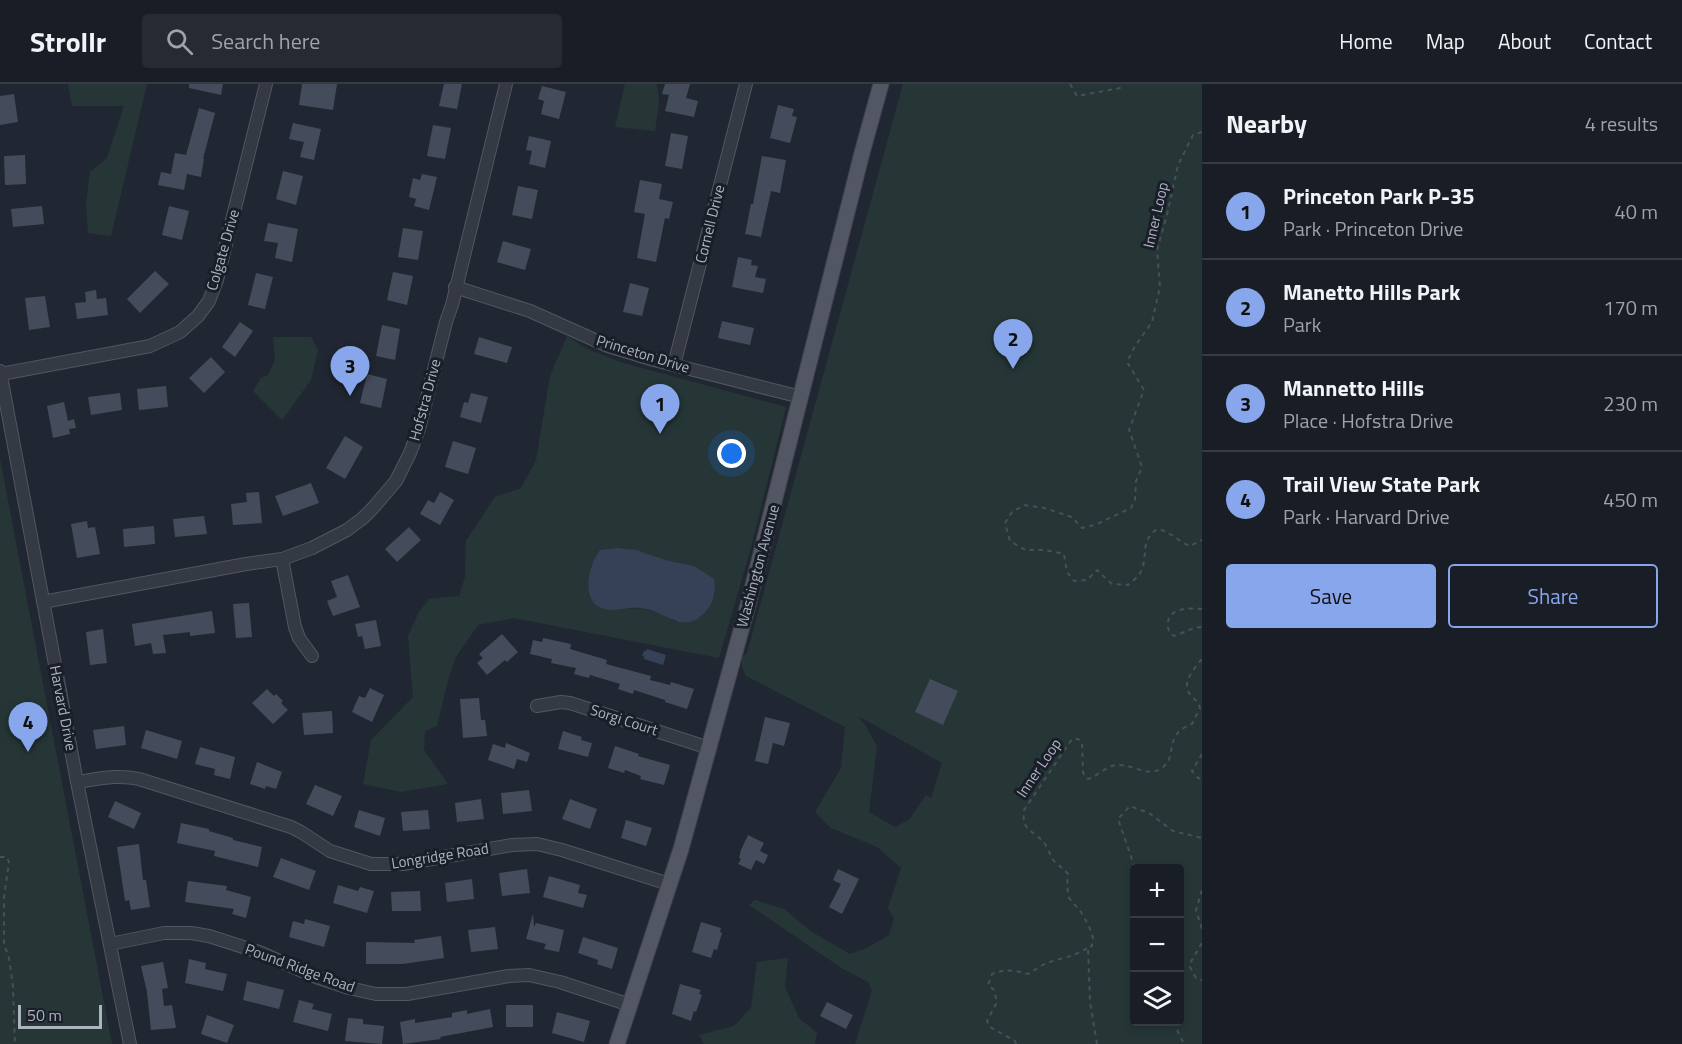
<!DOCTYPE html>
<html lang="en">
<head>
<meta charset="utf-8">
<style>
	body { margin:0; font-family:"Titillium Web",sans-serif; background:#262a32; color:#f1f3f6 }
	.controls { position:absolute; right:18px; bottom:18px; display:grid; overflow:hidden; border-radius:6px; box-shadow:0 3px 9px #0003 }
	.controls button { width:54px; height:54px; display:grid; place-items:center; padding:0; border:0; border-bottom:2px solid #373b43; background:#191d26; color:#f1f3f6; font:30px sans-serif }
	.scale { position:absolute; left:18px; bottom:15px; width:84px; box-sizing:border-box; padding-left:6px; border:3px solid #adb3c0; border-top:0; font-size:16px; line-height:21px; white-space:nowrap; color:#adb3c0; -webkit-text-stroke:4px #191e28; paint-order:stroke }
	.you { position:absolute; left:732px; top:370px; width:21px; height:21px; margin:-15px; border:4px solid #fff; border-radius:50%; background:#1a73e8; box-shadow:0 0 0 9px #1a73e833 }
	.badge { display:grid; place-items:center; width:39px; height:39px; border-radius:50%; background:#88a6eb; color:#111; font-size:20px; font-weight:700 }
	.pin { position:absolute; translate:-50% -50px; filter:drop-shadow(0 2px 3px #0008) }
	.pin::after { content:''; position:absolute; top:32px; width:21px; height:18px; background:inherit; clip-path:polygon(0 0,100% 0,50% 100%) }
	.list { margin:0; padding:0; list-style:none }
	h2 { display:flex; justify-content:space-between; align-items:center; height:78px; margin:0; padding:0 24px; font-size:26px }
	h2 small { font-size:20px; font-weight:400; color:#9fa2a7 }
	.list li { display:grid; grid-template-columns:39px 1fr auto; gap:18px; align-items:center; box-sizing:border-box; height:96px; padding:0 24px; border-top:2px solid #373b43 }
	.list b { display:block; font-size:22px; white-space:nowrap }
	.list p { margin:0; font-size:20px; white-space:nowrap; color:#9fa2a7 }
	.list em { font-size:20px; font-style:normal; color:#9fa2a7 }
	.actions { display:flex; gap:12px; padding:18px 24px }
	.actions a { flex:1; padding:14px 0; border:2px solid #88a6eb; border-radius:6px; text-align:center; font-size:21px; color:#88a6eb }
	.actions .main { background:#88a6eb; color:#111 }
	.icon { flex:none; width:33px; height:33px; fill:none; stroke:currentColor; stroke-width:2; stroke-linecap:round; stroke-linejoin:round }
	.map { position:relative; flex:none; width:1202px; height:960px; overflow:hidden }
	header { display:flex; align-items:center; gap:36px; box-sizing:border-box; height:84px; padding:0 30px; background:#191d26; border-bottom:2px solid #373b43 }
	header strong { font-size:28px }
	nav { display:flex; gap:33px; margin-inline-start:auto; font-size:21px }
	.search { width:420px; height:54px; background:#262a32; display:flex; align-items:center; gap:15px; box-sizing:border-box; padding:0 21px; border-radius:6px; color:#9fa2a7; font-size:22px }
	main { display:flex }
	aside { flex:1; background:#191d26 }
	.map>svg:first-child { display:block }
	.green { fill:#263637; fill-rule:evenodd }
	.water { fill:#364158 }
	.building { fill:#444b5a }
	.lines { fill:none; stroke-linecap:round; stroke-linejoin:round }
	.minor-casing { stroke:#515661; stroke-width:14 }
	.major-casing { stroke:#3d424d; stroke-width:17 }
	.path { stroke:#445155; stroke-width:2; stroke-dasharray:4.5 4.5; stroke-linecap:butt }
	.minor { stroke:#343943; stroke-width:12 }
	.major { stroke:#525763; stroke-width:15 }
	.labels { text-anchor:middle; stroke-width:6; stroke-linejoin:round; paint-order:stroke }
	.street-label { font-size:15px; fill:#adb3c0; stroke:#191e28 }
</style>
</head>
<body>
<header>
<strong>Strollr</strong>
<div class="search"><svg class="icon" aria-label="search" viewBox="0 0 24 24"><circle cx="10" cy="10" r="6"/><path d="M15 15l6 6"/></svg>Search here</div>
<nav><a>Home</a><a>Map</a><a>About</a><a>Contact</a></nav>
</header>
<main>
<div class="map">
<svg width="1202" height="960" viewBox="0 0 1202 960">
	<rect width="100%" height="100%" fill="#212732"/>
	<path class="green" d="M68,0H147L111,152L88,149L86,120L90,88L107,74L124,22H72Z
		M625,0H657L659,19L655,47L615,43Z
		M903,0H1202V960H855L872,907L868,898L843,885L749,821L755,816L784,825L812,848L850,870L865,865L889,851L894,835L888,824L901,784L877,763L831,744L815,728L841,684L845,643L746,592L742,583V573L747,569ZM858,632L942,679L931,714L926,711L909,736L895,743L869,728L877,662L865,641ZM1134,784H1180V938H1134Z
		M567,252L585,264L623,279L786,323L751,464L719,574L514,534L478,541L456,573L448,596L437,642L425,647L424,666L448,700L401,708L363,700L371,656L413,613L408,552L419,528L429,515L459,512L465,493L466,457L495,413L521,404L536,376L550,292ZM665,476L694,482L676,538L664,531L642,524L606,526Z
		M273,253H311L318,266L311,296L282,336L253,307L261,294L268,291L275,276Z
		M0,375L112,960H0Z
		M788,874L785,903L799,934L817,949L815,960H704L699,951L734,942L751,924L757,878Z"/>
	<path class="water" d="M617,464L636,466L665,476L694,482L714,495C716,505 714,518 707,526C683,554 667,526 640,524C628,523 615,528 604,525C579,518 589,480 600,466Z
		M647,565L666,571L663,581L644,575V572H642L644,567H646Z"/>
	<path class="building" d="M189,0H223L221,11L189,4Z
		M302,0H337L333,26L299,21Z
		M444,0H462L457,25L439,22Z
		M665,0H690L686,14L698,17L694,33L665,27L669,11L662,10Z
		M542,2L566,8L559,35L541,30L544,17L538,15Z
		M14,10L18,38L0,41V12Z
		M778,21L794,25L792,32L797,33L790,59L770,54Z
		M199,24L215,29L203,75H204L201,93L187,90L184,106L158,101L161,88L171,90L175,69L186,71Z
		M293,39L321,45L314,76L300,73L304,58L289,55Z
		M433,41L451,44L445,75L427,72Z
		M671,49L688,52L682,85L665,82Z
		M529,52L551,57L545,84L529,80L532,67L526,66Z
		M25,71L26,100L5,101L4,72Z
		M762,72L786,76L780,109L771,107L761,153L745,150L751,120H753Z
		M283,87L303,92L296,121L276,115Z
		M422,90L437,93L429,126L414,122L416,115L409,113L413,94L420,96Z
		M640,96L662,100L659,115L673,118L669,135L665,134L656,178L637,174L645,130L634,128Z
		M518,102L538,106L532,135L512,131Z
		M42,122L44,140L13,143L11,125Z
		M169,122L189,127L182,156L162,151Z
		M268,139L298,145L292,178L275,174L278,159L264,157Z
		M403,144L423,147L418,176L398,173Z
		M503,157L531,165L525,186L497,178Z
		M738,173L752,176L751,181L758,182L755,193L766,195L763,209L732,203Z
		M155,187L169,200L140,229L127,215Z
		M393,188L413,192L407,221L387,216Z
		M256,189L273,193L265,225L248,221Z
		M630,199L649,204L642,232L623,228Z
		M96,206L97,215L106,214L108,231L77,235L75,219L86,218L85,208Z
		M45,212L50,243L29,246L25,214Z
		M722,237L754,244L750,261L718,254Z
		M240,238L253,247L235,273L222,263Z
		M382,241L400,245L395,276L376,272Z
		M479,253L512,263L507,279L474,270Z
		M211,273L225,288L204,309L189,294Z
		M367,290L387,295L381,324L360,319Z
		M166,302L168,323L139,326L137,305Z
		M120,309L122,326L91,331L88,313Z
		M471,309L488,313L481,339L460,333L464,318L468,319Z
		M64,318L68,337L74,335L76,344L69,345L70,350L53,354L47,322Z
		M345,352L363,363L345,395L326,384Z
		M453,357L476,364L468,390L445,383Z
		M311,399L319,419L283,432L275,412Z
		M259,408L262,439L233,441L231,420L247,418L246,409Z
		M440,408L454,416L440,441L420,430L428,416L434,419Z
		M204,432L207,450L175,453L173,435Z
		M87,437L88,444L95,443L100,470L77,474L71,440Z
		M154,442L155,460L124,463L123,445Z
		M409,443L421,456L397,478L385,465Z
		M348,491L360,523L333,532L327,517L337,513L331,497Z
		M249,519L252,553L236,554L233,520Z
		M212,527L215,549L190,552V548L163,551L166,569L153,570L151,559L135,562L132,540Z
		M376,536L381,562L365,565L362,552L358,553L355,540Z
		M103,545L107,579L90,581L86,548Z
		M502,550L518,568L507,578L505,576L487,591L477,579L483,574L479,570Z
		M543,554L571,560L570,565L607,576L606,580L651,592L650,596L670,601L671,598L694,605L687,625L665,618V616L634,606L633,610L618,605L620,600L590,591L589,594L574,590L576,584L551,579L552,575L530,570L533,556L542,558Z
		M930,595L958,607L943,641L915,628Z
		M370,604L384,611L372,638L352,628L359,612L365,614Z
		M267,605L274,612L276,610L283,617L281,619L288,626L273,640L252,619Z
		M479,614L481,636H485L487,652L463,654L460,615Z
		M332,627L333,649L304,651L302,629Z
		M765,633L790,639L784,662L773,659L768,680L755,677Z
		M124,642L126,661L96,665L93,646Z
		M146,646L182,657L177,675L141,664Z
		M563,647L582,653L581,656L592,659L588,673L558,665Z
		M506,659L530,669L527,678L517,675L514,685L488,676L493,660L505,664Z
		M615,662L639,670L638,672L670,681L664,701L640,695L641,692L625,686L624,689L608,684Z
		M200,663L235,673L230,695L214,691L215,685L195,680Z
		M257,678L282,688L276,705L266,702L265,705L250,700Z
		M315,701L342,712L333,732L306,720Z
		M529,706L532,727L503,730L501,709Z
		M481,715L484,735L457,738L455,719Z
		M570,715L597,725L590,745L562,735Z
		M115,717L141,729L134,745L108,733Z
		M359,726L385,734L380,752L354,743Z
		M428,726L430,745L403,747L401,728Z
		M626,736L652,744L646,762L621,754Z
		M181,739L209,745V747L233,754V756L262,763L258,783L214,772L215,767L177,759Z
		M748,751L764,759L760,767L768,771L764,780L756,776L751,786L738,780L741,775L739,774L741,766Z
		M139,760L143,796H146L150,823L131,826L129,816L125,817L117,763Z
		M281,774L316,787L309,806L273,793Z
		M527,785L530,809L502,812L499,789Z
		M838,785L859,795L842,830L829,823L841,800L833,796Z
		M549,792L580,801L578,809L587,811L583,824L543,813Z
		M472,795L474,815L447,818L445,799Z
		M188,797L227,802L226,806L251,813L246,834L232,830L234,825L185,818Z
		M338,801L358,807L360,803L374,807L367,829L333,819Z
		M420,807L421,827H392L391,808Z
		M533,830L534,843L536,839L564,846L559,868L544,865L546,860L526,855Z
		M305,835L330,842L324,863L289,853L293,837L304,840Z
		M701,838L721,844L720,848L722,849L717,866L714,865L711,874L692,868Z
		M495,843L498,865L471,868L468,846Z
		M441,852L444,874L403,880H366V858L415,859L414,856Z
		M583,853L618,864L612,885L597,880L598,876L578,869Z
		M189,875L206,879L205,885L227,890L223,907L185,899Z
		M163,878L168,904L162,905L164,922L172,921L176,944L151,946L147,908L141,882Z
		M247,897L284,906L279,925L243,916Z
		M680,900L701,906L699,910L702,911L696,928L694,927L691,937L672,930Z
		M299,916L314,920L312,925L332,930L328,947L293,938Z
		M827,918L853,931L846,945L820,932Z
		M506,921H533V943H506Z
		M490,925L493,943L440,953L441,955L403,960L400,938L415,935V939L452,933V929L467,926V930Z
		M557,928L590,937L584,958L552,949Z
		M207,931L234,941L227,959L201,950Z
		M348,934L363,935V940L384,942L382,960L345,957Z"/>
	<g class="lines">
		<defs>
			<path id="minor" d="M455,203L530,227L608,262L654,276L801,313
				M674,281L746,0
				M0,287L77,698L130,960
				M1,290L150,262L180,248L198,232L209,217L217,196L266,0
				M282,475L295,543L299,554L312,572
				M43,518L246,480L282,475L312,464L347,446L363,434L373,424L396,397L410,369L419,345L446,238L452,221L506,0
				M537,622L561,618L570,619L709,664
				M77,698C98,695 118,690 139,695L291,743L301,748L330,767L371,780H403L512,761L537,760L562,766L669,800
				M110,860L164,849H191L209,852L259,868L316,893L349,904L376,910H407L509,892L529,891L560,898L630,921"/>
			<path id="major" d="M617,960L681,765L748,521L862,69L881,0"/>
		</defs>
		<use href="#minor" class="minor-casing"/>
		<use href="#major" class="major-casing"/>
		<path class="path" d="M1070,0L1077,12L1120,4L1123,0
			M1202,48L1193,51L1178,81L1167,131L1157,166L1160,203L1152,238L1135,262L1127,278L1144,306L1129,346L1142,383L1136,397L1135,416L1131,424L1095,441L1082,444L1072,433L1044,424L1024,421L1012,428L1005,439L1010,457L1025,466H1045L1064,470L1067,488L1074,497L1087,496L1097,486L1112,500L1128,501C1131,498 1136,495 1139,491C1150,474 1138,456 1158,445C1169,447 1179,458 1190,462L1202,456
			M1202,525C1190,524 1169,523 1168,539C1167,545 1169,548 1174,552C1184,549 1192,543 1202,543
			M1202,670L1192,687L1198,694L1202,695
			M0,773H7L9,778L4,813V860L9,874L13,903L15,960
			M1135,784L1118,735L1130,722L1149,729L1173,747L1202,754
			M1202,806L1196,826L1202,845
			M1202,859L1189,881L1196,894L1202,896
			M1173,938L1184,960
			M1016,960L1015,957L990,943L987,937L997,918L994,906L988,901L992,890C1005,885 1015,886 1028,890L1046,879L1074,871L1088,864
			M1097,960L1090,918L1088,864L1092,862L1093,854L1089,842L1081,828L1069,814L1067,802L1068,790C1064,785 1059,782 1054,777C1050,773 1049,765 1045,760C1035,746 1021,749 1024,726L1072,655H1078L1082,658L1083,689L1088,695C1098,692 1106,682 1117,681C1133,680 1148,694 1162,684C1179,671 1162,651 1192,640L1200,624C1197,615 1191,614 1188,607C1183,597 1196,582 1202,575"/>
		<use href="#minor" class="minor"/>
		<use href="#major" class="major"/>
	</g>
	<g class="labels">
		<g class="street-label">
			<text transform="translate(1156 131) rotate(-77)" y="5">Inner Loop</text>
			<text transform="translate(710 140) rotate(-76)" y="5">Cornell Drive</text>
			<text transform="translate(223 166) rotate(-74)" y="5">Colgate Drive</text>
			<text transform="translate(643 270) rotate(17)" y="5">Princeton Drive</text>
			<text transform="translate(425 316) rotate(-75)" y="5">Hofstra Drive</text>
			<text transform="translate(758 482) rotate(-75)" y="5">Washington Avenue</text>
			<text transform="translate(63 624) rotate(79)" y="5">Harvard Drive</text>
			<text transform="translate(624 636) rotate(18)" y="5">Sorgi Court</text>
			<text transform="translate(1039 684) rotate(-56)" y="5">Inner Loop</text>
			<text transform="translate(440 772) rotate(-9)" y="5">Longridge Road</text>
			<text transform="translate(300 884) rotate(20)" y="5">Pound Ridge Road</text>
		</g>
	</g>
</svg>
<div class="controls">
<button>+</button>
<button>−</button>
<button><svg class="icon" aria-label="layers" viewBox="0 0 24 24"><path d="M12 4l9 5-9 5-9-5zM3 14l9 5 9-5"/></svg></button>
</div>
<div class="scale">50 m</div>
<div class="you"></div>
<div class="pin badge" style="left:660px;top:350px">1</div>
<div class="pin badge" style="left:1013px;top:285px">2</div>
<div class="pin badge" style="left:350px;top:312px">3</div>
<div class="pin badge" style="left:28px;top:668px">4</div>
</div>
<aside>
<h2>Nearby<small>4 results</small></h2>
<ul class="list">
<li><span class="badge">1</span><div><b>Princeton Park P-35</b><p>Park · Princeton Drive</p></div><em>40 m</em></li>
<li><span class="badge">2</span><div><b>Manetto Hills Park</b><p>Park</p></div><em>170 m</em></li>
<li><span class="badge">3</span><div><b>Mannetto Hills</b><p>Place · Hofstra Drive</p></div><em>230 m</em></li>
<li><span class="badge">4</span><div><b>Trail View State Park</b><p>Park · Harvard Drive</p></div><em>450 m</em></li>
</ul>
<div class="actions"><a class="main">Save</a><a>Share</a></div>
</aside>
</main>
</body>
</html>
